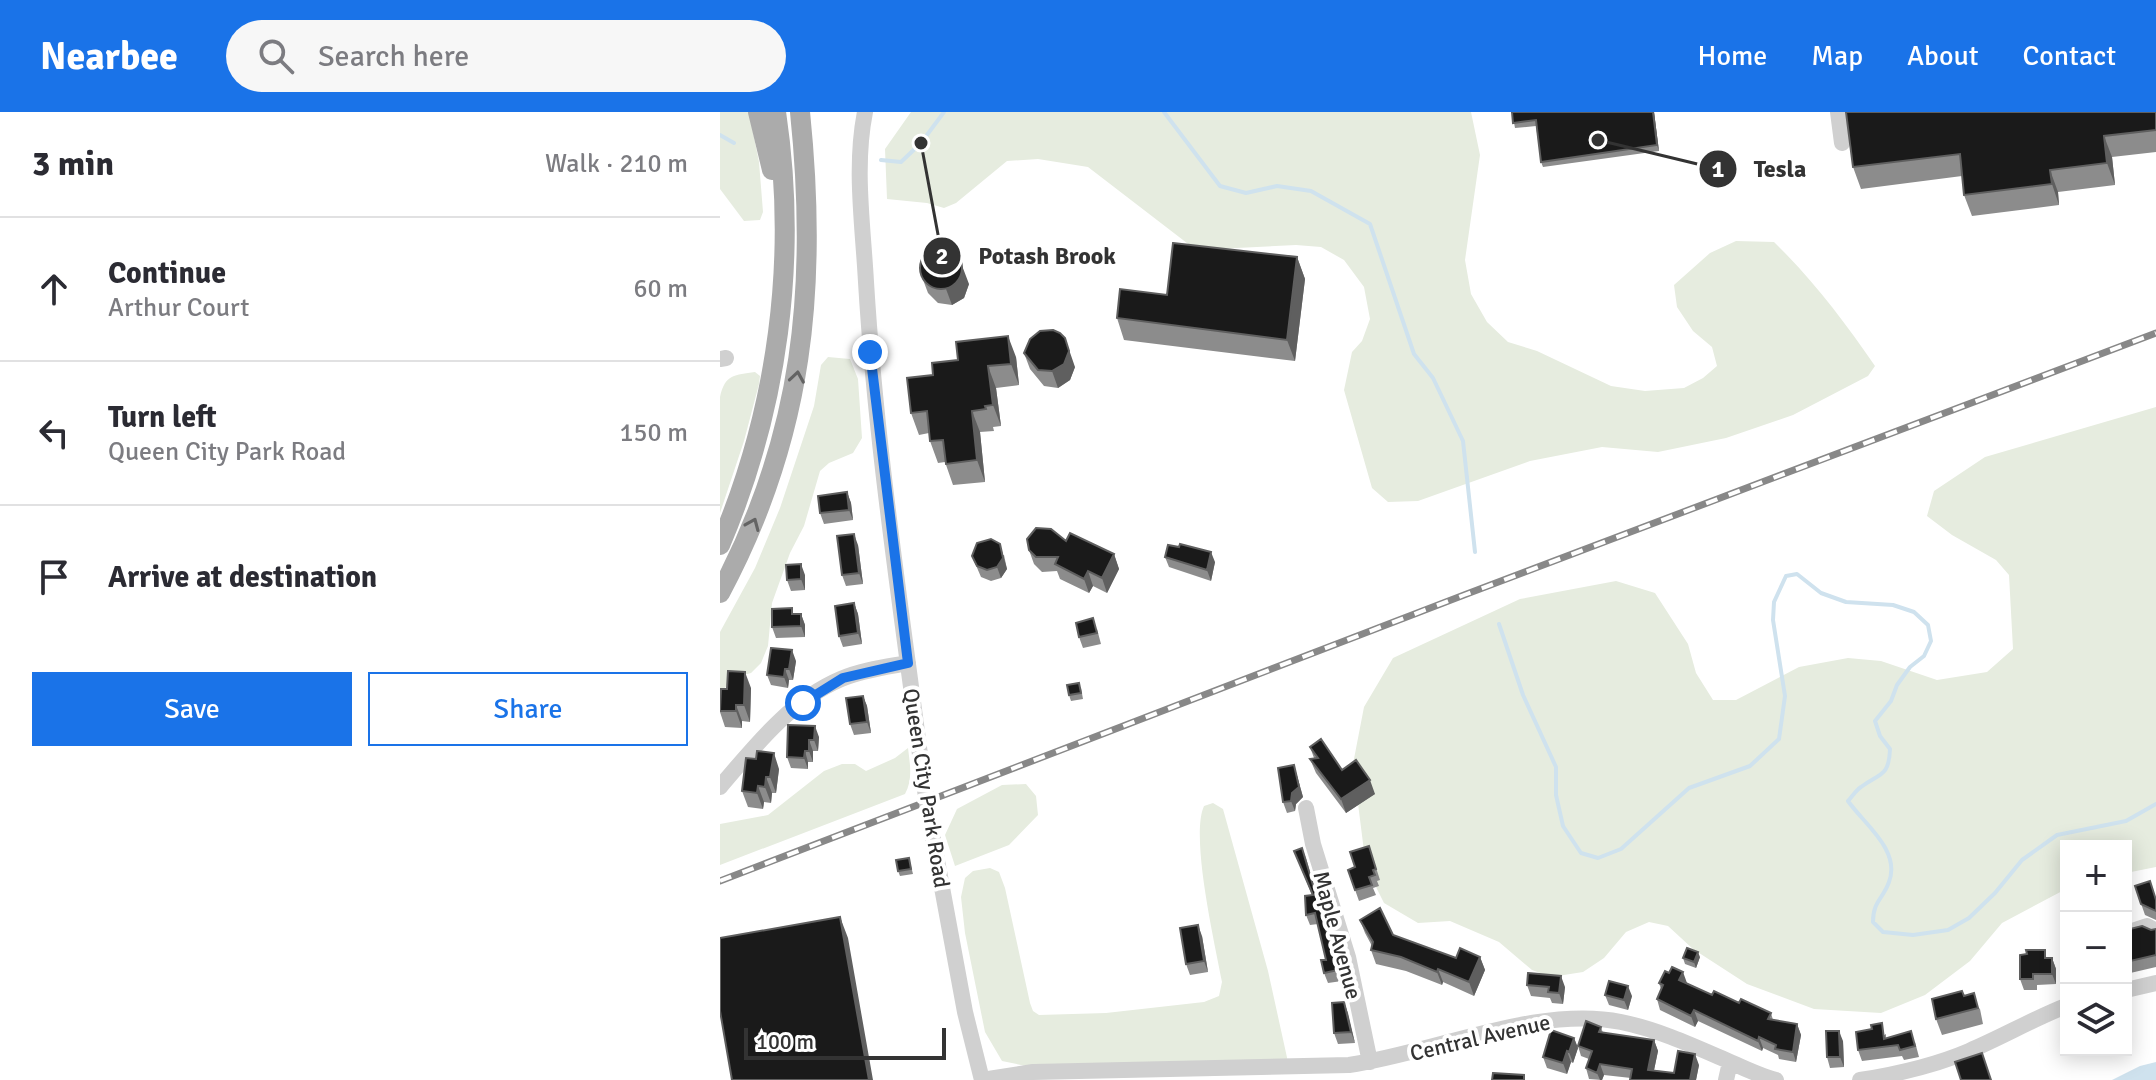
<!DOCTYPE html>
<html lang="en">
<head>
<meta charset="utf-8">
<style>
	body { margin:0; font-family:Signika,sans-serif; background:#f7f7f7; color:#2b2b33 }
	.controls { position:absolute; right:24px; bottom:24px; display:grid; overflow:hidden; border-radius:0px; box-shadow:0 4px 20px #0003 }
	.controls button { width:72px; height:72px; display:grid; place-items:center; padding:0; border:0; border-bottom:2px solid #e1e1e2; background:#fff; color:#2b2b33; font:40px sans-serif }
	.scale { position:absolute; left:24px; bottom:20px; width:202px; box-sizing:border-box; padding-left:8px; border:4px solid #333; border-top:0; font-size:22px; line-height:28px; white-space:nowrap; color:#333; -webkit-text-stroke:6px #fff; paint-order:stroke }
	.stop { position:absolute; width:24px; height:24px; margin:-18px; border:6px solid #1a73e8; border-radius:50%; background:#fff }
	.stop.end { background:#1a73e8; border-color:#fff; box-shadow:0 2px 8px #0008 }
	.list { margin:0; padding:0; list-style:none }
	h2 { display:flex; justify-content:space-between; align-items:center; height:104px; margin:0; padding:0 32px; font-size:34px }
	h2 small { font-size:26px; font-weight:400; color:#7c7c81 }
	.list li { display:grid; grid-template-columns:52px 1fr auto; gap:24px; align-items:center; box-sizing:border-box; height:144px; padding:0 32px; border-top:2px solid #e1e1e2 }
	.list b { display:block; font-size:30px; white-space:nowrap }
	.list p { margin:0; font-size:26px; white-space:nowrap; color:#7c7c81 }
	.list em { font-size:26px; font-style:normal; color:#7c7c81 }
	.actions { display:flex; gap:16px; padding:24px 32px }
	.actions a { flex:1; padding:18px 0; border:2px solid #1a73e8; border-radius:0px; text-align:center; font-size:28px; color:#1a73e8 }
	.actions .main { background:#1a73e8; color:#fff }
	.icon { flex:none; width:44px; height:44px; fill:none; stroke:currentColor; stroke-width:2; stroke-linecap:round; stroke-linejoin:round }
	.map { position:relative; flex:none; width:1436px; height:968px; overflow:hidden }
	header { display:flex; align-items:center; gap:48px; box-sizing:border-box; height:112px; padding:0 40px; background:#1a73e8; color:#fff }
	header strong { font-size:38px }
	nav { display:flex; gap:44px; margin-inline-start:auto; font-size:28px }
	.search { width:560px; height:72px; background:#f7f7f7; display:flex; align-items:center; gap:20px; box-sizing:border-box; padding:0 28px; border-radius:44px; color:#7c7c81; font-size:30px }
	main { display:flex }
	aside { flex:1; background:#fff }
	.map>svg:first-child { display:block }
	.green { fill:#e6ecdf }
	.water { fill:#cfe2ee }
	.lines { fill:none; stroke-linecap:round; stroke-linejoin:round }
	.stream { stroke:#cfe2ee; stroke-width:4 }
	.minor { stroke:#d0d0d0; stroke-width:16 }
	.major { stroke:#ababab; stroke-width:20 }
	.rail-casing { stroke:#888; stroke-width:7 }
	.rail { stroke:#fff; stroke-width:4; stroke-dasharray:12; stroke-linecap:butt }
	.minor-bridge { stroke:#d0d0d0; stroke-width:16 }
	.wall { fill:#8c8c8c }
	.shaded-wall { fill:#5f5f5f }
	.building { fill:#1a1a1a; stroke:#5f5f5f; stroke-width:2 }
	.oneway { stroke:#636363 }
	.route { stroke:#1a73e8; stroke-width:10 }
	.labels { text-anchor:middle; stroke-width:8; stroke-linejoin:round; paint-order:stroke }
	.street-label { font-size:22px; fill:#333; stroke:#fff }
	.leader { fill:none; stroke:#333; stroke-width:3 }
	.callout-dot { fill:#333; stroke:#fff; stroke-width:3 }
	.mark-label { font-size:24px; text-anchor:middle; font-weight:bold; fill:#fff }
	.callout-label { font-size:24px; text-anchor:middle; font-weight:bold; fill:#333; stroke:#fff; stroke-width:8; stroke-linejoin:round; paint-order:stroke }
</style>
</head>
<body>
<header>
<strong>Nearbee</strong>
<div class="search"><svg class="icon" aria-label="search" viewBox="0 0 24 24"><circle cx="10" cy="10" r="6"/><path d="M15 15l6 6"/></svg>Search here</div>
<nav><a>Home</a><a>Map</a><a>About</a><a>Contact</a></nav>
</header>
<main>
<aside>
<h2>3 min<small>Walk · 210 m</small></h2>
<ul class="list">
<li><svg class="icon" aria-label="ahead" viewBox="0 0 24 24"><path d="M12 20V5M6 11l6-6 6 6"/></svg><div><b>Continue</b><p>Arthur Court</p></div><em>60 m</em></li>
<li><svg class="icon" aria-label="left" viewBox="0 0 24 24"><path d="M17 20v-9H6M10 6l-5 5 5 5"/></svg><div><b>Turn left</b><p>Queen City Park Road</p></div><em>150 m</em></li>
<li><svg class="icon" aria-label="arrive" viewBox="0 0 24 24"><path d="M6 21V4h12l-3 4 3 4H6"/></svg><div><b>Arrive at destination</b></div></li>
</ul>
<div class="actions"><a class="main">Save</a><a>Share</a></div>
</aside>
<div class="map">
<svg width="1436" height="968" viewBox="0 0 1436 968">
	<rect width="100%" height="100%" fill="#fff"/>
	<path class="green" d="M0,0H29L39,50L43,100L40,108L24,109L0,77Z
		M191,0H751L760,43L745,148L751,182L767,210L788,230L817,239L891,274L925,279L964,276L983,266L997,254L992,235L973,219L957,195L954,173L990,141L1016,129L1054,130C1093,168 1124,209 1155,254L1148,264L1073,303L1006,326L938,340L882,335L810,349L698,389L668,390L652,376L624,278L632,240L642,229L650,207L644,175L624,148L601,135L576,133L476,138L368,55L318,47L287,49L236,91L224,96L207,91L167,87L165,37Z
		M108,245L130,247L138,267L142,326L133,341L109,351L100,359L84,414L70,441L52,491L48,534L41,551L31,561L12,566L0,583V520L35,456L60,396L94,294L101,253Z
		M35,260L40,264L39,272L24,329L0,401V285C5,262 15,263 35,260Z
		M1436,295V755L1406,761V734H1346V777L1282,811L1250,849L1205,883L1161,901L1094,897L1027,872L973,837L948,814L929,810L906,820L884,846L863,860L831,865L812,858L779,830L730,809L698,811L664,791L646,755L633,652L644,595L673,546L800,487L896,469L935,481L968,532L976,561L993,588H1016L1079,555L1128,546L1161,549L1217,568L1267,560L1293,537L1289,463L1276,448L1232,423L1207,404L1214,379L1265,345Z
		M188,636C190,653 193,667 185,682L0,753V712L48,703L104,659L122,652H135L146,659L175,646Z
		M306,672L316,684L318,703L289,733L235,754L225,723L237,697L282,673Z
		M493,691L503,697L548,859L568,950L311,955L282,949L265,920L245,821L241,785L245,766L253,759L270,756L279,760L285,776L310,891L313,899L319,903L386,901L484,890L499,884L502,870C495,832 470,725 484,694Z"/>
	<path class="water" d="M1436,950V968H1392L1420,954Z"/>
	<g class="lines">
		<path class="stream" d="M444,0L500,74L526,81L557,74L591,79L650,112L694,242L713,266L743,329L755,440
			M0,23L14,31
			M161,48L181,50L201,31L224,0
			M779,512L803,583L836,655V683L843,714L861,741L878,746L901,737L969,676L1030,654L1059,627L1065,584L1053,508L1054,490L1066,464L1077,462L1101,481L1126,490L1173,493L1194,500L1208,513L1211,529L1204,544L1190,555L1177,573L1171,589L1155,609L1160,624L1170,637C1169,665 1160,661 1141,675C1136,678 1132,685 1128,689C1144,712 1181,738 1169,770C1163,787 1153,789 1153,810L1163,820L1193,823L1228,818L1249,806L1275,781L1302,748L1337,723L1406,709L1436,692"/>
		<path class="minor" d="M145,0C134,55 143,114 146,170C156,336 182,501 203,666
			M1118,0L1122,31
			M0,247L6,246
			M0,675C34,635 71,588 121,567C142,558 166,555 188,551
			M586,696L593,732L628,845L650,950
			M211,716L245,900L262,968
			M1406,821L1427,814L1436,819
			M1406,878L1436,871
			M262,968L313,960L629,953C714,941 817,893 901,910C935,917 967,931 999,945C1018,953 1036,963 1056,968
			M1006,968L1010,950
			M1140,968C1178,962 1214,954 1249,939C1282,925 1313,907 1346,894"/>
		<path class="major" d="M38,0L52,58
			M0,433C58,297 78,147 56,0
			M0,481C84,324 98,174 80,0"/>
		<defs>
			<path id="rail" d="M0,769L744,483L1436,221"/>
		</defs>
		<use href="#rail" class="rail-casing"/>
		<use href="#rail" class="rail"/>
		<path class="minor-bridge" d="M203,666L211,716"/>
	</g>
	<path class="wall" d="M792,0H934L939,39L823,55L821,50L816,14L795,16Z
		M1436,0V40L1392,45L1395,73L1338,80L1339,93L1252,104L1244,83L1242,64L1141,77L1133,55Z
		M577,145L585,167L575,249L404,228L397,206L447,183Z
		M202,165L249,172L244,186L232,193L218,191L208,181Z
		M304,241L355,255L350,268L338,276L324,274L310,257Z
		M296,245L299,273L276,276L281,314L273,315L274,319L260,320L265,370L233,373L225,350L218,351L210,329L209,321L199,323L191,301L213,263Z
		M127,380L131,391L133,408L104,412L100,401Z
		M346,429L394,442L399,457L387,481L373,474L369,481L340,467L337,459L322,460L314,452L309,438Z
		M138,433L143,472L126,474L122,463Z
		M284,443L287,457L281,466L271,469L261,465L252,444Z
		M445,445L495,450L491,469L449,455Z
		M85,463V478L71,479L67,468Z
		M134,491L138,502L142,532L123,535L119,524Z
		M74,502H81L85,513V525L56,526L52,515Z
		M377,517L381,532L363,536L359,525Z
		M76,549L73,568H69L68,576L51,573L47,563Z
		M31,576L30,610L22,609V616L5,615L0,600L1,577Z
		M361,576L363,587L351,589L349,583Z
		M143,584L147,594L151,621L134,623L130,612Z
		M68,613L99,625L98,639H93V650H88V657L71,656L67,645Z
		M590,635L622,658L655,682L626,701L596,661L590,647L594,646Z
		M59,657L56,681H52L51,691L44,690L43,697L28,695L22,679Z
		M577,664L583,685L576,692L575,699L567,701L563,690Z
		M649,734L660,768L657,769L659,774L653,776L656,783L639,789L628,758L635,755Z
		M582,736L586,746L622,869L608,871L604,861L606,848L598,812L590,813L586,803L592,783L574,739Z
		M189,746L193,762L180,764L178,759Z
		M1415,774L1436,786V808L1425,803Z
		M640,808L673,823L736,846L760,845L765,858L754,884L723,870L722,873L686,859L656,852L651,838L652,834L645,821Z
		M1436,817V855L1406,862V818H1431Z
		M482,824L488,860L470,863L466,852Z
		M980,845L976,856L965,852L963,846Z
		M1328,846H1332L1336,857V872L1317,873V878H1304L1300,867Z
		M939,871H967L992,883L1051,901L1053,908L1077,912L1081,923L1076,950L1059,947L1058,943L1043,936L1042,939L978,909L975,915L940,898L937,887L941,877Z
		M807,873L845,875L843,892L832,891L830,886L811,884Z
		M885,883L912,884L908,898L889,893Z
		M1244,884L1260,897L1263,912L1222,923L1216,907Z
		M624,890L635,931L618,932L614,921Z
		M881,915L883,921L934,928L938,939L934,958L954,961L979,953L976,968L911,966L884,963L882,968L869,967L866,956L869,947L861,944L858,934Z
		M1166,922V926L1195,930L1199,945L1184,948L1182,944L1142,949L1138,938Z
		M854,926L858,936L853,951L851,950L847,962L827,956L823,945Z
		M1123,929L1124,955L1110,956L1107,945Z"/>
	<path class="shaded-wall" d="M933,0H934L939,39L937,33Z
		M1384,24L1392,45L1395,73L1387,51Z
		M1330,58L1338,80L1339,93L1332,72Z
		M238,143L249,172L244,186L232,193L226,177Z
		M577,145L585,167L575,249L567,228Z
		M288,224L296,245L299,273L291,252Z
		M345,226L355,255L350,268L338,276L332,259Z
		M268,254L276,276L281,314L273,293Z
		M252,299L260,320L265,370L257,348Z
		M127,380L131,391L133,408L129,398Z
		M134,422L138,433L143,472L139,461Z
		M280,432L287,457L281,466L277,455Z
		M491,440L495,450L491,469L487,458Z
		M394,442L399,457L387,481L382,466Z
		M81,452L85,463V478L81,467Z
		M368,459L373,474L369,481L364,467Z
		M134,491L138,502L142,532L138,521Z
		M81,502L85,513V525L81,514Z
		M72,538L76,549L73,568L69,557Z
		M65,557L69,568L68,576L64,565Z
		M25,560L31,576L30,610L24,593Z
		M143,584L147,594L151,621L147,610Z
		M16,593L22,609V616L16,599Z
		M95,614L99,625L98,639L94,628Z
		M89,628L93,639V650L89,639Z
		M85,639L88,650V657L84,646Z
		M54,641L59,657L56,681L50,665Z
		M574,653L583,685L576,692L575,699L571,689Z
		M46,665L52,681L51,691L45,675Z
		M650,668L655,682L626,701L621,687Z
		M38,674L44,690L43,697L37,681Z
		M120,805L128,826L153,968H149Z
		M478,813L482,824L488,860L484,849Z
		M978,840L980,845L976,856L974,850Z
		M760,845L765,858L754,884L749,870Z
		M1332,846L1336,857V872L1332,862Z
		M718,857L723,870L722,873L717,860Z
		M963,860L967,871L963,879L959,868Z
		M841,864L845,875L843,892L839,881Z
		M908,874L912,884L908,898L904,888Z
		M624,890L628,901L635,931L631,920Z
		M974,898L978,909L975,915L971,904Z
		M1077,912L1081,923L1076,950L1073,940Z
		M1119,919L1123,929L1124,955L1120,945Z
		M1039,925L1043,936L1042,939L1038,929Z
		M854,926L858,936L853,951L849,940Z
		M934,928L938,939L932,968L928,958Z
		M847,939L851,950L847,962L843,951Z
		M975,942L979,953L976,968H970Z
		M880,952L884,963L882,968H880L877,961Z"/>
	<path class="building" d="M792,0H933L937,33L821,50L816,8L793,11Z
		M1126,0H1436V18L1384,24L1387,51L1330,58L1332,72L1244,83L1240,42L1133,55Z
		M453,131L577,145L567,228L397,206L400,177L447,183Z
		M200 156a21 21 0 1 1 42 0a21 21 0 1 1-42 0Z
		M333,218L340,221L345,226L349,239L344,252L332,259L318,258L304,241L310,227L320,219Z
		M288,224L291,252L268,254L273,293L265,294L266,297L252,299L257,348L226,352L223,328L210,329L207,299L191,301L187,266L213,263L212,251L238,248L236,230Z
		M127,380L129,398L100,401L98,384Z
		M316,416L331,417L346,429L350,421L394,442L382,466L368,459L364,467L335,452L338,445H316L309,438L307,427Z
		M134,422L139,461L122,463L117,424Z
		M271,427L280,432L283,446L277,455L267,458L257,454L252,444L257,431Z
		M460,432L491,440L487,458L445,445L448,433L459,435Z
		M81,452V467L67,468L66,453Z
		M134,491L138,521L119,524L115,494Z
		M72,496V502H81V514L52,515V497Z
		M373,506L377,521L359,525L356,511Z
		M51,536L72,538L69,557H65L64,565L47,563Z
		M8,559L25,560L24,593H16V599H0L1,577H7Z
		M359,571L361,581L349,583L347,573Z
		M143,584L147,610L130,612L126,586Z
		M68,613L95,614L94,628H89V639H85L84,646L67,645Z
		M601,627L622,658L636,648L650,668L621,687L590,647L598,646L590,635Z
		M37,639L54,641L50,665H46L45,675L38,674L37,681L22,679L26,646L36,647Z
		M574,653L579,675L572,681L571,689L563,690L558,656Z
		M649,734L656,757L653,758L655,763L649,765L652,773L635,778L628,758L635,755L630,740Z
		M582,736L618,858L604,861L601,848H606L595,801L586,803L585,784L593,783L574,739Z
		M189,746L191,757L178,759L176,748Z
		M1430,769L1436,788V799L1421,792L1415,774Z
		M660,796L673,823L736,846L740,836L760,845L749,870L718,857L717,860L681,845L651,838L653,830L640,808Z
		M120,805L149,968H12L0,899V826Z
		M478,813L484,849L466,852L460,816Z
		M1422,814L1431,818L1436,817V843L1406,850V818Z
		M967,836L978,840L974,850L963,846Z
		M1306,838H1325V846H1332V862H1313V867H1300V843L1307,842Z
		M952,855L963,860L959,868L992,883L994,879L1019,891L1021,887L1051,901L1048,907L1077,912L1073,940L1055,937L1056,933L1039,925L1038,929L974,898L971,904L937,887L943,873L939,871L945,859L949,861Z
		M808,861L841,864L839,881L828,880L829,875L807,873Z
		M889,869L908,874L904,888L885,883Z
		M1242,879L1244,884L1254,881L1258,896L1216,907L1212,887Z
		M624,890L631,920L614,921L612,891Z
		M866,909L881,915L879,920L934,928L928,958L954,961L958,939L975,942L970,968H910L912,957L880,952L877,961L866,956L872,939L858,934Z
		M1162,911L1164,927L1191,919L1195,934L1180,938L1178,933L1138,938L1136,920L1152,917L1151,913Z
		M831,918L854,926L849,940L847,939L843,951L823,945Z
		M1106,919H1119L1120,945H1107Z
		M1262,941L1271,968H1241L1235,950Z
		M773,961L804,963V968H772Z"/>
	<defs><path id="oneway-chevron" d="M-2-3.5L2.5 0L-2 3.5" fill="none" stroke-width="1.6" stroke-linecap="round" stroke-linejoin="round" transform="scale(2)"/></defs>
	<g class="oneway">
		<use href="#oneway-chevron" transform="translate(77 265) rotate(-81)"/>
		<use href="#oneway-chevron" transform="translate(33 412) rotate(-67)"/>
	</g>
	<g class="lines">
		<path class="route" d="M83,591L123,566L188,551L150,240"/>
	</g>
	<g class="labels">
		<g class="street-label">
			<text transform="translate(207 676) rotate(81)" y="8">Queen City Park Road</text>
			<text transform="translate(618 823) rotate(75)" y="8">Maple Avenue</text>
			<text transform="translate(760 925) rotate(-13)" y="8">Central Avenue</text>
		</g>
	</g>
	<path class="leader" d="M878 28L998 57M201 31L222 144"/>
	<g class="callout-dot">
		<circle cx="878" cy="28" r="8"/>
		<circle cx="201" cy="31" r="8"/>
		<circle cx="998" cy="57" r="20"/>
		<circle cx="222" cy="144" r="20"/>
	</g>
	<g class="mark-label">
		<text x="998" y="65">1</text>
		<text x="222" y="152">2</text>
	</g>
	<g class="callout-label">
		<text x="1060" y="65">Tesla</text>
		<text x="327" y="152">Potash Brook</text>
	</g>
</svg>
<div class="controls">
<button>+</button>
<button>−</button>
<button><svg class="icon" aria-label="layers" viewBox="0 0 24 24"><path d="M12 4l9 5-9 5-9-5zM3 14l9 5 9-5"/></svg></button>
</div>
<div class="scale">100 m</div>
<div class="stop" style="left:83px;top:591px"></div>
<div class="stop end" style="left:150px;top:240px"></div>
</div>
</main>
</body>
</html>
